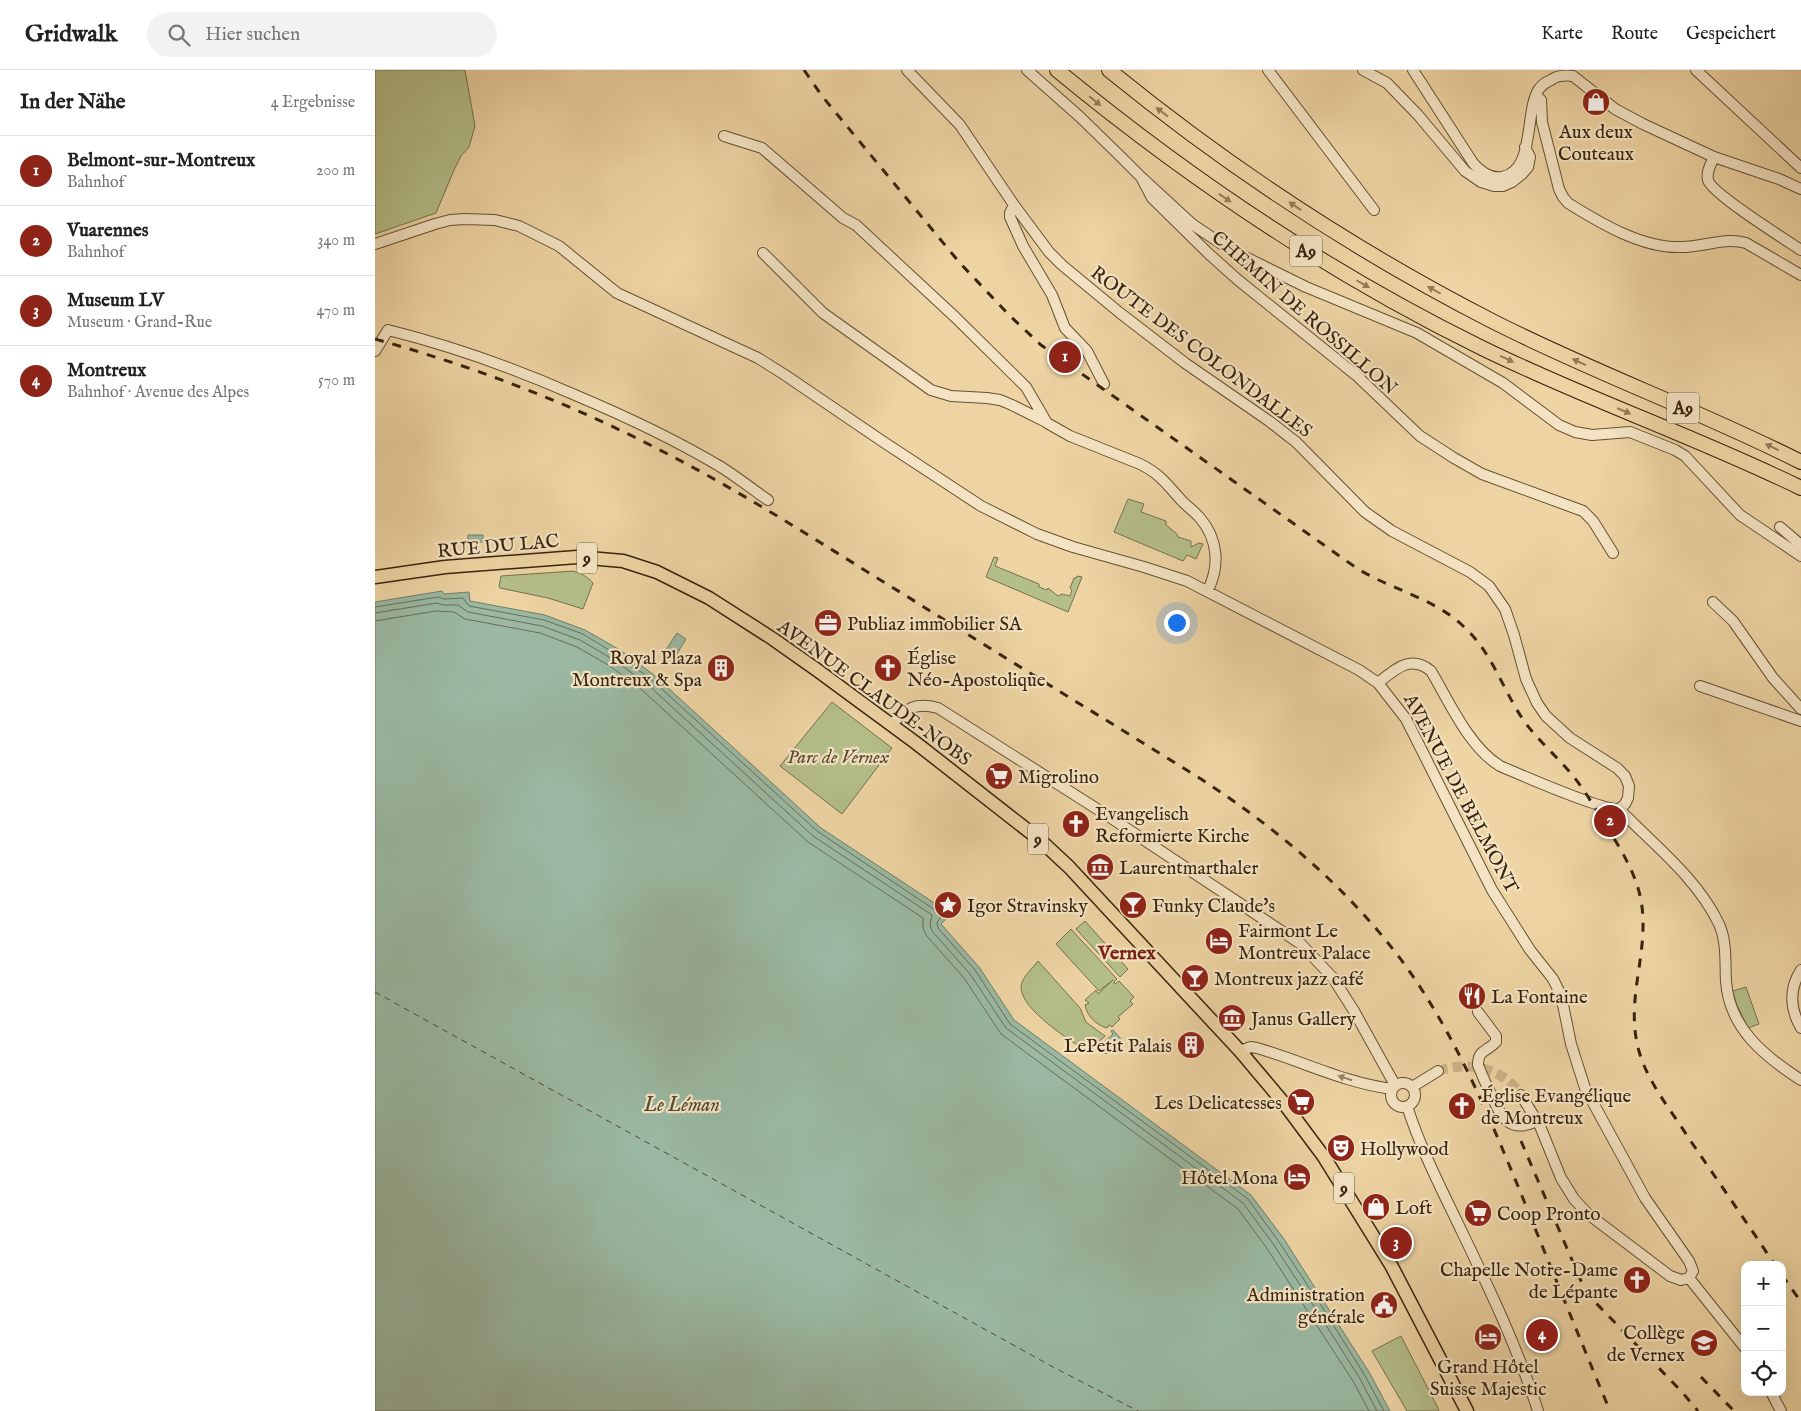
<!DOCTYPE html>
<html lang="de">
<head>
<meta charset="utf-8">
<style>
	body { margin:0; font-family:"IM FELL English",serif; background:#f2f2f2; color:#222 }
	.controls { position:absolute; right:15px; bottom:15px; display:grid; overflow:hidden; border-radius:10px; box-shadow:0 5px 20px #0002 }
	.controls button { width:45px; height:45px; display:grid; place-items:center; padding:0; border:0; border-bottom:1px solid #e0e0e0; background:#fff; color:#222; font:25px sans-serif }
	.you { position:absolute; left:801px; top:552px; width:18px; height:18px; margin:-12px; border:4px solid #fff; border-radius:50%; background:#1a73e8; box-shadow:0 0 0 8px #1a73e833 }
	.badge { display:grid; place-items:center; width:32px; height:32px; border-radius:50%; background:#8f2418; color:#fff; font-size:16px; font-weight:700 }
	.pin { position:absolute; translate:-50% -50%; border:2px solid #fff; box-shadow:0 1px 5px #0006 }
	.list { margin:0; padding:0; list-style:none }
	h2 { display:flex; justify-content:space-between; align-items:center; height:65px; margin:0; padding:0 20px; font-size:21px }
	h2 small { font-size:16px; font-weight:400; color:#767676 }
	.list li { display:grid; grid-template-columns:32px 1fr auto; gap:15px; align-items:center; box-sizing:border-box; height:70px; padding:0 20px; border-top:1px solid #e0e0e0 }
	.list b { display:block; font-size:19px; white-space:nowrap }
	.list p { margin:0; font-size:16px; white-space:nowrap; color:#767676 }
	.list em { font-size:16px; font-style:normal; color:#767676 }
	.icon { flex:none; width:28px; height:28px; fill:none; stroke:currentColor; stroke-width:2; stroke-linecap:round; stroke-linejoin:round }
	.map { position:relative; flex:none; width:1426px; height:1341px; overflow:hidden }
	header { display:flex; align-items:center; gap:30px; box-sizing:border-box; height:70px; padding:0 25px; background:#fff; border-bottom:1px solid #e0e0e0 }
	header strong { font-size:24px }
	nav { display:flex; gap:28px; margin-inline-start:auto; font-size:18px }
	.search { width:350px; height:45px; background:#f2f2f2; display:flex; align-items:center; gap:12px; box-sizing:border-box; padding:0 18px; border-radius:28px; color:#767676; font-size:19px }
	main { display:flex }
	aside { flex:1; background:#fff }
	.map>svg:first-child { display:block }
	.green { fill:#b4be89; stroke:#76714c }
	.water { fill:#9ab8a2; stroke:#737d67 }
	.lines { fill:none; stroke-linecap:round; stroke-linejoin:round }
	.shore { stroke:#696e58; stroke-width:1 }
	.ferry { stroke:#504933; stroke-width:1; stroke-dasharray:6 5; stroke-linecap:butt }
	.minor-tunnel { stroke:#cab185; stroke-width:10; stroke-dasharray:10 5; stroke-linecap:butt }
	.minor-casing { stroke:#665033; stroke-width:12 }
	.major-casing { stroke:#38240e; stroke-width:15 }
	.highway-casing { stroke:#38240e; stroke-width:16 }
	.minor { stroke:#f4e3c3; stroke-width:10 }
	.major { stroke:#eed4a3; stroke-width:12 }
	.highway { stroke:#eed4a3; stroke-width:14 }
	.rail { stroke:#38240e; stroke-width:3; stroke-dasharray:9 9; stroke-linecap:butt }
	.oneway { fill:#937c58 }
	.oneway2 { fill:#968468 }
	.labels { text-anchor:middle; stroke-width:4.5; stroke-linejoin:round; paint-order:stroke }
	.shield { fill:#f4e3c3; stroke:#705d44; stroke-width:1 }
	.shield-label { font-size:18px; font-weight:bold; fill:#38240e }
	.poi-label { font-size:19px; fill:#38240e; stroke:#f4e3c3; text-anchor:start }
	.street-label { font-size:19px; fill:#38240e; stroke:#f4e3c3 }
	.park-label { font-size:19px; font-style:italic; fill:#574a2d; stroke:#f4e3c3 }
	.neighbourhood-label { font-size:20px; font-weight:bold; fill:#7a1f14; stroke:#f4e3c3 }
	.water-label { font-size:20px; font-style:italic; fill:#504933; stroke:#f4e3c3 }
</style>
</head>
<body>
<header>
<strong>Gridwalk</strong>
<div class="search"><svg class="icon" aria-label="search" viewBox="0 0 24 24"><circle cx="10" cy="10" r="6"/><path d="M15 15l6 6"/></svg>Hier suchen</div>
<nav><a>Karte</a><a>Route</a><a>Gespeichert</a></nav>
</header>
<main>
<aside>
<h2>In der Nähe<small>4 Ergebnisse</small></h2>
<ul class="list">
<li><span class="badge">1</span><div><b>Belmont-sur-Montreux</b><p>Bahnhof</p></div><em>200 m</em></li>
<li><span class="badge">2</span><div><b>Vuarennes</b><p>Bahnhof</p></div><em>340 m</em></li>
<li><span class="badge">3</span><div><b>Museum LV</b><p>Museum · Grand-Rue</p></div><em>470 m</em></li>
<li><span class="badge">4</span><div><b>Montreux</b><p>Bahnhof · Avenue des Alpes</p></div><em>570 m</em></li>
</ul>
</aside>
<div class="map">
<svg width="1426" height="1341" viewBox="0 0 1426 1341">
	<rect width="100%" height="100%" fill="#eed4a3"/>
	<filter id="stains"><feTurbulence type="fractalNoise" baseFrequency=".004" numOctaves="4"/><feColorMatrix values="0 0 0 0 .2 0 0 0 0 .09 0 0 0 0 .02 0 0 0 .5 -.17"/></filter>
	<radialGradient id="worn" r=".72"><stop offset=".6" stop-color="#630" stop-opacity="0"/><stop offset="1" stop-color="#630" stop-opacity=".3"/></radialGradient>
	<path class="green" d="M0,0H90L100,56L94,77L86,86L79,100L61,143L0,164Z
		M753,429L769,434L766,442L791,451V455L801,463L803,467L816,471V477L824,473L828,474L821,489L812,485L808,491L739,462Z
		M619,487L623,488L620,496L664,514V517L672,520L673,518L683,526L687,524L695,526L697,520L695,518L699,508H701L702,506L707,507L693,542L611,507Z
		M198,501C206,503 213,507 218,513L208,539L173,528L125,518L124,516L126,506Z
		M457,632L517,678L467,744L405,696Z
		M710,851L753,899L745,907L701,859Z
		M696,859L742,909L739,912L740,914L744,911L759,927L755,931L758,934L743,947L745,949L737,957L734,955L732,958C721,955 712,946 710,935L714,933L710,930L721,920L723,924L738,910L724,921L681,874Z
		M663,891L705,938L711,952L730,966L713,982C695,970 646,940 646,917C646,908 658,898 663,891Z
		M1371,917L1384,954L1373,958L1361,933L1358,921Z
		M1026,1266L1063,1338L1064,1341H1032L997,1281Z"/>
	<path class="water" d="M93,465H108V472H93Z
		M67,521L69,524L94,522L95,531L170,545L210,560L245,580L279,605L446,758L576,844L566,854L604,897L639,950L876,1125L909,1169L951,1235L994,1302L1015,1341H0V532Z
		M302,563L311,569L300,587L290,581Z
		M738,960L747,970L731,984L724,977L738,964L736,961Z"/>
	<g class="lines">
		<path class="shore" d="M0,537L63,527L69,529L88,528L94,536L169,550L208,564L242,585L276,609L442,761L566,844V846L562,853L563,858L600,900L635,954L873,1129L904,1172L947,1237L989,1304L1009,1341
			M0,543L62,533L68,535H83L93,542L167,556L205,570L239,590L272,614L438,766L557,845L555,855L557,861L595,904L631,958L868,1133L899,1175L942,1241L984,1307L1002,1341
			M0,551L61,541L79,542L90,549L165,563L202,577L235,596L267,620L433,772L548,848V858L551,865L589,908L626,964L863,1139L893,1180L935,1245L978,1311L994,1341"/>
		<path class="ferry" d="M0,922L678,1297L763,1341"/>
		<path class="minor-tunnel" d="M1063,1001C1092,991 1128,997 1146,1025"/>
		<defs>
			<path id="minor" d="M532,0L585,55L639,135L674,182L687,195L745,243L810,293L894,351L921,372L990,442L1017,461L1095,502L1114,516L1130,539L1139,565L1151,609L1162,633L1171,646L1195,668L1242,698L1250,706L1254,716L1253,728L1250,734L1244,739
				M652,0L705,47L745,86L766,107L777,128L834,184L863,210L981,305L1045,366L1079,388L1107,404L1208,441L1218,451L1238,483
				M893,0L999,140
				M988,0L1012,13L1043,45L1090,101L1106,112L1119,116H1128L1137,112L1147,104L1153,97L1155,87L1150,77
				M1038,0L1098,93C1105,101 1115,109 1127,107C1161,101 1149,41 1164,19C1167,15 1171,12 1176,10C1183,5 1190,5 1198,6L1240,39L1268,54L1339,87L1404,109L1426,119
				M1321,0L1426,98
				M1161,26L1166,30L1167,52L1184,119L1188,127L1193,133C1225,153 1268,179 1307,177C1329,177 1349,167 1371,173L1426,205
				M349,66L387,78L468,148L481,155L580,247L651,317L672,353L695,366L765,394C787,405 792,415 808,432C813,437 820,442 825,448C843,469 845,496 833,520
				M1339,87C1336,94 1331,102 1333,110C1336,123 1411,170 1426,180
				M766,107L817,154L854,179L931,217L1042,263L1128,313L1184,355L1200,362L1217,365L1255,362L1300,380L1310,386L1365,445L1426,486
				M639,135L635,143V147L648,176L677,225L690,258L712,281L729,314
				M0,174L60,154L75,150L89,149L120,150L144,156L184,176L242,223L383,288L410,305L507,371L606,436L662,464L698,477L769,497L812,511L984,600L1003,613L1031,649L1117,820L1155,880L1178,909L1186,925L1196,974L1210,1018L1270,1128L1314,1191L1318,1201L1314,1208
				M388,183L448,243L556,320L576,326L612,328L625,330L637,335L671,352
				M0,281L13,260C77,276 139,298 200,325C250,346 299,369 346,397C362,407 377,419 393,430
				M1405,457L1426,475
				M1338,532L1358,551L1398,608L1426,639
				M1003,613C1020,599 1036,584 1056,601C1075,633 1094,677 1125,696C1146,705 1228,741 1244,739C1279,775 1322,808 1344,854C1352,872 1350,892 1351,911C1354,958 1389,986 1426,1010
				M1325,616L1426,651
				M516,655C532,638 540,632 563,638L730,744L926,874L958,908L979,941L1020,1015
				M1426,900C1414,919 1415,939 1426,958
				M1103,942L1121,966V972C1112,982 1103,979 1103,995C1107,1005 1111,1015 1116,1024C1126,1047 1134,1064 1162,1051
				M865,981L876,977L882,978C927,991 970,1013 1017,1019
				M1016 1025a12 12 0 1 1 24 0a12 12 0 1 1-24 0Z
				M1037,1017L1063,1001
				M1146,1025L1165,1056L1186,1108L1199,1129L1213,1144L1295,1206L1306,1210L1314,1208
				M1032,1036C1046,1080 1067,1120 1087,1162C1115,1220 1143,1279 1163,1341
				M1314,1208L1370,1278
				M1396,1322L1406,1341"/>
			<path id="major" d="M0,507L70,497L202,487L248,491L282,502L334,528L398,569L442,600L541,673L665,770L694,797L865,981L908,1032L949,1087L1016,1195L1092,1341"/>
			<path id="highway" d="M682,0C813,108 954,203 1107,278C1211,329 1322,367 1426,418
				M734,0C853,97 982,182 1119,252C1220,303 1325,341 1426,392"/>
		</defs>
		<use href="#minor" class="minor-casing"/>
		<use href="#major" class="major-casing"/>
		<use href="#highway" class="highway-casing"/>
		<use href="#minor" class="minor"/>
		<use href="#major" class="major"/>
		<use href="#highway" class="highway"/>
		<path class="rail" d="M429,0L447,26L584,192L634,245L666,275L980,497C1014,519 1056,527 1086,554C1116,580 1126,616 1147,648C1161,669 1182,686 1198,706C1209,719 1218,735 1227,749C1243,775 1260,800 1266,830C1276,887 1245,935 1268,993C1279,1020 1299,1045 1315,1070C1343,1111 1372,1153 1400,1195
			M0,269C97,296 192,332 281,378C368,422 450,476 533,527C630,588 728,648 826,709C904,760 974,819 1030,895C1081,966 1114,1046 1147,1126C1176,1198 1205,1269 1235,1341
			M1146,1071L1209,1218L1220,1232L1307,1322L1323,1341
			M1407,1205L1426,1232
			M1326,1307L1359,1341"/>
	</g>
	<defs><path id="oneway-solid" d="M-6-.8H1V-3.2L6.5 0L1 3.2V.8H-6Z" transform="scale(1.25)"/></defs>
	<g class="oneway">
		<use href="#oneway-solid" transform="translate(720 31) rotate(39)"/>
		<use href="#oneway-solid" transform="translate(787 42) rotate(-143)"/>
		<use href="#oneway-solid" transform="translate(850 128) rotate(34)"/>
		<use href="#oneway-solid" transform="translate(920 136) rotate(-147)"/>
		<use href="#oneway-solid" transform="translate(988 214) rotate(30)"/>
		<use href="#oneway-solid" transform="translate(1059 220) rotate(-151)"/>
		<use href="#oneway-solid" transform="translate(1132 289) rotate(25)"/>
		<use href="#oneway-solid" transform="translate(1204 292) rotate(-155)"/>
		<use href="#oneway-solid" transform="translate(1249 341) rotate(23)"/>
		<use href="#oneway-solid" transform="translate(1397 377) rotate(-154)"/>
	</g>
	<use class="oneway2" href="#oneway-solid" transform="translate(970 1008) rotate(-163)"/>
	<defs>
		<symbol id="shop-disc" viewBox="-11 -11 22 22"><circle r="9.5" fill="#8f2418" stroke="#f4e3c3"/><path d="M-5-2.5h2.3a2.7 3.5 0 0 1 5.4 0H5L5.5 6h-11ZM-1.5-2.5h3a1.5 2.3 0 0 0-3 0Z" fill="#fff"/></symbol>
		<symbol id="office-disc" viewBox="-11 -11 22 22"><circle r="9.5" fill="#8f2418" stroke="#f4e3c3"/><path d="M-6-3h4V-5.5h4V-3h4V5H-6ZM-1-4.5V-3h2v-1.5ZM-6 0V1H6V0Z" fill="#fff"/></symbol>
		<symbol id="building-disc" viewBox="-11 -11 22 22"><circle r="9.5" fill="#8f2418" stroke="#f4e3c3"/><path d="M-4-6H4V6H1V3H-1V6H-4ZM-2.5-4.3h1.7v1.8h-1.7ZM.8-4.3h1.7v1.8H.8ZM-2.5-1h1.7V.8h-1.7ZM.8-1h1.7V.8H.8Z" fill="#fff"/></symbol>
		<symbol id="church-disc" viewBox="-11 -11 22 22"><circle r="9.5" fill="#8f2418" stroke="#f4e3c3"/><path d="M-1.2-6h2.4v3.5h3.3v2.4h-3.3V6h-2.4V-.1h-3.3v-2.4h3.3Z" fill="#fff"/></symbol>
		<symbol id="supermarket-disc" viewBox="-11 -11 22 22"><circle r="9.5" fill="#8f2418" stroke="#f4e3c3"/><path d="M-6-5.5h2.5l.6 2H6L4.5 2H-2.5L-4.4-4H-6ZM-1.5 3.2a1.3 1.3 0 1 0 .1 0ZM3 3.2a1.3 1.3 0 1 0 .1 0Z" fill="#fff"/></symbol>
		<symbol id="museum-disc" viewBox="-11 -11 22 22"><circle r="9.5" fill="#8f2418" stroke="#f4e3c3"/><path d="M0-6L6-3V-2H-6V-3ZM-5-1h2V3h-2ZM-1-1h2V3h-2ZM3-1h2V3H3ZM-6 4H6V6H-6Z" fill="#fff"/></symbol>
		<symbol id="sight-disc" viewBox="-11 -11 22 22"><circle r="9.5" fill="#8f2418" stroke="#f4e3c3"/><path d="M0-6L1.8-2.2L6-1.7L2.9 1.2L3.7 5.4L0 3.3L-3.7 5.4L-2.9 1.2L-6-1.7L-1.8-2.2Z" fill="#fff"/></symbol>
		<symbol id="bar-disc" viewBox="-11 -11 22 22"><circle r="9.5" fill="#8f2418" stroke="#f4e3c3"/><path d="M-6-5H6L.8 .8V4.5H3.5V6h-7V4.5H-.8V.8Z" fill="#fff"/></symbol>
		<symbol id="hotel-disc" viewBox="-11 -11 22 22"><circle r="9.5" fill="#8f2418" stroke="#f4e3c3"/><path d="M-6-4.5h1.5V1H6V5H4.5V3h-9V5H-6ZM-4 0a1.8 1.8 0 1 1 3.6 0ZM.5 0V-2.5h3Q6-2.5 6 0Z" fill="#fff"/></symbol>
		<symbol id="restaurant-disc" viewBox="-11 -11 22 22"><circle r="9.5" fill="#8f2418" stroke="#f4e3c3"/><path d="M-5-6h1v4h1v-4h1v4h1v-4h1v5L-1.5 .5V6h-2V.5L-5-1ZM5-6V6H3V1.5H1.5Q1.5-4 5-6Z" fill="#fff"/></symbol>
		<symbol id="theatre-disc" viewBox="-11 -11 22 22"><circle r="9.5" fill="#8f2418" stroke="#f4e3c3"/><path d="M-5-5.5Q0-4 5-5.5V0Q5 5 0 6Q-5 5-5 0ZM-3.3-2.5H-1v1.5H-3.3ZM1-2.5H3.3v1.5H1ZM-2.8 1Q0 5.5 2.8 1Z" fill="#fff"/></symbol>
		<symbol id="civic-disc" viewBox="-11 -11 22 22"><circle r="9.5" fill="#8f2418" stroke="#f4e3c3"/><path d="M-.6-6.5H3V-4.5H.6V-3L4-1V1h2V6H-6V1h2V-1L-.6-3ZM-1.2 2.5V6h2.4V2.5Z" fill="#fff"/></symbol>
		<symbol id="school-disc" viewBox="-11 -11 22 22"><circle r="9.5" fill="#8f2418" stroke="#f4e3c3"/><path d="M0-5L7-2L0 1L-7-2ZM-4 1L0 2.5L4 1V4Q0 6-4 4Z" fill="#fff"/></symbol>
	</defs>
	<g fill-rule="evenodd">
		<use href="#shop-disc" x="1205" y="16" width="32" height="32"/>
		<use href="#office-disc" x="437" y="537" width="32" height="32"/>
		<use href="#building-disc" x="330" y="582" width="32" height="32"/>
		<use href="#church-disc" x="497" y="582" width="32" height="32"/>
		<use href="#supermarket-disc" x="608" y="690" width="32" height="32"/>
		<use href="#church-disc" x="685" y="738" width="32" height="32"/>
		<use href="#museum-disc" x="709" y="781" width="32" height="32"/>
		<use href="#sight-disc" x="557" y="819" width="32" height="32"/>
		<use href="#bar-disc" x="742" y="819" width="32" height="32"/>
		<use href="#hotel-disc" x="828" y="855" width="32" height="32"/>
		<use href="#bar-disc" x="804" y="892" width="32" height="32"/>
		<use href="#restaurant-disc" x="1081" y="910" width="32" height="32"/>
		<use href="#museum-disc" x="841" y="932" width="32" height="32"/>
		<use href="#building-disc" x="800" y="959" width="32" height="32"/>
		<use href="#supermarket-disc" x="910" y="1016" width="32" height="32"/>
		<use href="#church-disc" x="1071" y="1020" width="32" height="32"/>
		<use href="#theatre-disc" x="950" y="1062" width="32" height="32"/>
		<use href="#hotel-disc" x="906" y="1091" width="32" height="32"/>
		<use href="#shop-disc" x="985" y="1121" width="32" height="32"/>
		<use href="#supermarket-disc" x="1087" y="1127" width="32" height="32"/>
		<use href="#church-disc" x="1246" y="1194" width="32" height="32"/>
		<use href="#civic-disc" x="993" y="1219" width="32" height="32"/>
		<use href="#hotel-disc" x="1097" y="1251" width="32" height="32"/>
		<use href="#school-disc" x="1313" y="1257" width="32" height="32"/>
	</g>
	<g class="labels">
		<g class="shield">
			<rect x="915" y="165.5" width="32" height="31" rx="4"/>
			<rect x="1292" y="322.5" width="32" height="31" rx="4"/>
			<rect x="202" y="472.5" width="20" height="31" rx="4"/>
			<rect x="653" y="753.5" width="20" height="31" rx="4"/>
			<rect x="959" y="1102.5" width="20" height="31" rx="4"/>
		</g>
		<g class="shield-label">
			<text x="931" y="187">A9</text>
			<text x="1308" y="344">A9</text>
			<text x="212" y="494">9</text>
			<text x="663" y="775">9</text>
			<text x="969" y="1124">9</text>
		</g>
		<g class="poi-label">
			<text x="1221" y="68" text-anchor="middle">Aux deux<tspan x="1221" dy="22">Couteaux</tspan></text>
			<text x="472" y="560">Publiaz immobilier SA</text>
			<text x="327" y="594" text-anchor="end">Royal Plaza<tspan x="327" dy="22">Montreux &amp; Spa</tspan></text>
			<text x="532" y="594">Église<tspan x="532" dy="22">Néo-Apostolique</tspan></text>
			<text x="643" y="713">Migrolino</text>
			<text x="720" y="750">Evangelisch<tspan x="720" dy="22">Reformierte Kirche</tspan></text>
			<text x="744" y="804">Laurentmarthaler</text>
			<text x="592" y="842">Igor Stravinsky</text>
			<text x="777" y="842">Funky Claude's</text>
			<text x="863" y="867">Fairmont Le<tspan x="863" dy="22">Montreux Palace</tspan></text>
			<text x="839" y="915">Montreux jazz café</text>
			<text x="1116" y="933">La Fontaine</text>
			<text x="876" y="955">Janus Gallery</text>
			<text x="797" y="982" text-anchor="end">LePetit Palais</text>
			<text x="1106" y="1032">Église Evangélique<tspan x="1106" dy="22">de Montreux</tspan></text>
			<text x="907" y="1039" text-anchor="end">Les Delicatesses</text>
			<text x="985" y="1085">Hollywood</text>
			<text x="903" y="1114" text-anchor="end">Hôtel Mona</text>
			<text x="1020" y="1144">Loft</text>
			<text x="1122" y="1150">Coop Pronto</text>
			<text x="1243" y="1206" text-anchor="end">Chapelle Notre-Dame<tspan x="1243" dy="22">de Lépante</tspan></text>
			<text x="990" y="1231" text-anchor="end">Administration<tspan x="990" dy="22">générale</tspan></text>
			<text x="1310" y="1269" text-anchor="end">Collège<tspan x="1310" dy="22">de Vernex</tspan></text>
			<text x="1113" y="1303" text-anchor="middle">Grand Hôtel<tspan x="1113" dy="22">Suisse Majestic</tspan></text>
		</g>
		<g class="street-label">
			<text transform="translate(930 242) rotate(41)" y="7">CHEMIN DE ROSSILLON</text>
			<text transform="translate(827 281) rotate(37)" y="7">ROUTE DES COLONDALLES</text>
			<text transform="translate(123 475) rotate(-5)" y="7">RUE DU LAC</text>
			<text transform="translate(500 622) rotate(36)" y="7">AVENUE CLAUDE-NOBS</text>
			<text transform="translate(1087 723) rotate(62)" y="7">AVENUE DE BELMONT</text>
		</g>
		<g class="park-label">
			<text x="463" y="693">Parc de Vernex</text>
		</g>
		<g class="neighbourhood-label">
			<text x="752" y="889">Vernex</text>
		</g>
		<g class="water-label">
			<text x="307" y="1041">Le Léman</text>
		</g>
	</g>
	<rect width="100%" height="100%" filter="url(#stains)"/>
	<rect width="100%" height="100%" fill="url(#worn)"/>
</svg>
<div class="controls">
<button>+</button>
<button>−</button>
<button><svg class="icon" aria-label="locate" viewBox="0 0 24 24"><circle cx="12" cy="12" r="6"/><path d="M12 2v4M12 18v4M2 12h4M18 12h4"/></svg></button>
</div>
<div class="you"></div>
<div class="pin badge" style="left:690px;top:287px">1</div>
<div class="pin badge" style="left:1235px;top:751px">2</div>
<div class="pin badge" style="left:1021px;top:1173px">3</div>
<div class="pin badge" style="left:1167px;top:1265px">4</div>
</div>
</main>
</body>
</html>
